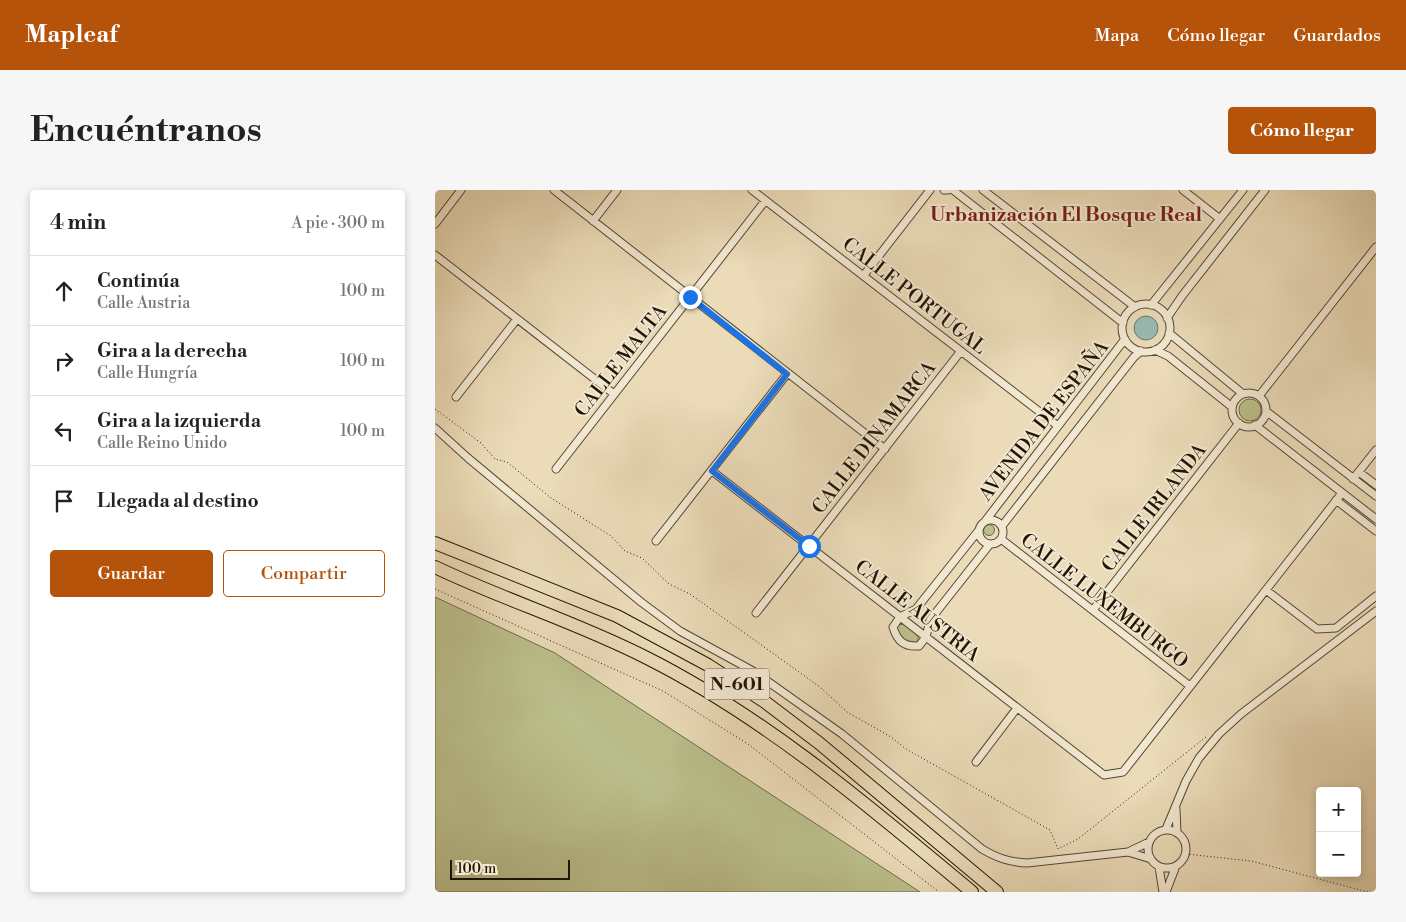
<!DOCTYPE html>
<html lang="es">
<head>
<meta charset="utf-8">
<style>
	body { margin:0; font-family:"Libre Bodoni",serif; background:#f6f6f6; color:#222 }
	.controls { position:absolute; right:15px; bottom:15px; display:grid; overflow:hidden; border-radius:5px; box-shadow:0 2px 8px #0003 }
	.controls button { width:45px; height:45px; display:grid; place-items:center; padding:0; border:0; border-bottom:1px solid #e0e0e0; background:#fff; color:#222; font:25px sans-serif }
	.scale { position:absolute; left:15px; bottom:12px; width:120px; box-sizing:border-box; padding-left:5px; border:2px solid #221505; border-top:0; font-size:14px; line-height:18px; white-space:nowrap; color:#221505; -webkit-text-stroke:4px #f2e8d1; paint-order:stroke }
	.stop { position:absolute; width:15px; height:15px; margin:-11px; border:4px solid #1a73e8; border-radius:50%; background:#fff }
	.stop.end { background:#1a73e8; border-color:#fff; box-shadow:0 1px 5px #0008 }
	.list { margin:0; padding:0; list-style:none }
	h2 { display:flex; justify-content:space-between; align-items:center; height:65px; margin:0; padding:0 20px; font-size:21px }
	h2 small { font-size:16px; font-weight:400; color:#767676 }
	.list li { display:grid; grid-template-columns:32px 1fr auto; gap:15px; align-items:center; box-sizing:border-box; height:70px; padding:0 20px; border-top:1px solid #e0e0e0 }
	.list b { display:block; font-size:19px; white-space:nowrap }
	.list p { margin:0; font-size:16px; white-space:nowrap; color:#767676 }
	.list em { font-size:16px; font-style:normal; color:#767676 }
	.actions { display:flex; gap:10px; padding:15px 20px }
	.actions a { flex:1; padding:11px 0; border:1px solid #b45309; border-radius:5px; text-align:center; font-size:18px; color:#b45309 }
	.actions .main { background:#b45309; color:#fff }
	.icon { flex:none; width:28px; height:28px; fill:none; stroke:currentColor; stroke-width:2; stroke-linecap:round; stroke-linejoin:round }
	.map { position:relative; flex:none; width:941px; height:702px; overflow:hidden; border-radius:5px }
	header { display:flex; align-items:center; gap:30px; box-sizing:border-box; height:70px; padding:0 25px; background:#b45309; color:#fff }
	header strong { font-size:24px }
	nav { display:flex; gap:28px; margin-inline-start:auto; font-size:18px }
	.intro { display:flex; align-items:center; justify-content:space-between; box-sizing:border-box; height:120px; padding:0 30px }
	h1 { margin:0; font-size:35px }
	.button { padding:12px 22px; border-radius:5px; background:#b45309; color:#fff; font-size:18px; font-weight:700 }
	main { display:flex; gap:30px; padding:0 30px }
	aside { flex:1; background:#fff; border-radius:5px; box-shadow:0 2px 8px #0003 }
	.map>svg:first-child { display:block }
	.green { fill:#bbbf8c; stroke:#6e6a48 }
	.water { fill:#99bbb3; stroke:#69796d }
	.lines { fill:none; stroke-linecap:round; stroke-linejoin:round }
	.street-casing { stroke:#544632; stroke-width:9 }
	.highway-casing { stroke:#221505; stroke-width:14 }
	.path { stroke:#221505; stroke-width:1; stroke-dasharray:1 2.5; stroke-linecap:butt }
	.street { stroke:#f2e8d1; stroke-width:7 }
	.highway { stroke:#ebdbb8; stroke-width:12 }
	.route { stroke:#1a73e8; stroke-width:6 }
	.labels { text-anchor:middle; stroke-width:4; stroke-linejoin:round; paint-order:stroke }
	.shield { fill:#f2e8d1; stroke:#605442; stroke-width:1 }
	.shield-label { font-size:18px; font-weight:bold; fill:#221505 }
	.street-label { font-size:19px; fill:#221505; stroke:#f2e8d1 }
	.neighbourhood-label { font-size:20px; font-weight:bold; fill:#7a1f14; stroke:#f2e8d1 }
</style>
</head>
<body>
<header>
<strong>Mapleaf</strong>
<nav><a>Mapa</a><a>Cómo llegar</a><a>Guardados</a></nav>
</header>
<div class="intro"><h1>Encuéntranos</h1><a class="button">Cómo llegar</a></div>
<main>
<aside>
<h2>4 min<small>A pie · 300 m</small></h2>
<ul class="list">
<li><svg class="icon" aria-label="ahead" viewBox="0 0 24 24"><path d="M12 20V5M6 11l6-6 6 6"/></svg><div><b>Continúa</b><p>Calle Austria</p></div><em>100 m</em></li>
<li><svg class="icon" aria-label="right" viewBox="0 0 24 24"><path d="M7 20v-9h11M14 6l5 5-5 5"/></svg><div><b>Gira a la derecha</b><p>Calle Hungría</p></div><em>100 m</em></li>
<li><svg class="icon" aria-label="left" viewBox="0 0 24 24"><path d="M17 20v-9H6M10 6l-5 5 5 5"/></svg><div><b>Gira a la izquierda</b><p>Calle Reino Unido</p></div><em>100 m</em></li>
<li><svg class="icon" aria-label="arrive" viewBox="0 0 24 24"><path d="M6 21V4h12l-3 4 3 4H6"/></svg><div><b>Llegada al destino</b></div></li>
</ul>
<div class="actions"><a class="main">Guardar</a><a>Compartir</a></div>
</aside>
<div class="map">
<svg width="941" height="702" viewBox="0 0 941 702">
	<rect width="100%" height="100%" fill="#ebdbb8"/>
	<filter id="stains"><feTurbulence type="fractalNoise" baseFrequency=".004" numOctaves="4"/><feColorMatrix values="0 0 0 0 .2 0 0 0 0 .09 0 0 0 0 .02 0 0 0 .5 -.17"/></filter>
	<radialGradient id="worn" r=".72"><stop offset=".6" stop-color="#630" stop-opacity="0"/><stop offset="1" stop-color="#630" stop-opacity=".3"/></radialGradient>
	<path class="green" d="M804 220a11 11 0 1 1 22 0a11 11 0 1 1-22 0Z
		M548.5 340a5.5 5.5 0 1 1 11 0a5.5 5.5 0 1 1-11 0Z
		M0,407L120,463L485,702H0Z
		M469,434L483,446V452C471,456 461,447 462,435Z"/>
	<path class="water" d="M699 138a12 12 0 1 1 24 0a12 12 0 1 1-24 0Z"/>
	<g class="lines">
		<defs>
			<path id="street" d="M119,0L450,259
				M317,0L623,236
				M509,0H513
				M518,0L688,133
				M548,0L700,117
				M748,0L785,29
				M158,31L182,0
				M0,34L26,0
				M0,65L179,204
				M429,85L495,0
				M687 138a24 24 0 1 1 48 0a24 24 0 1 1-48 0Z
				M716,115L808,0
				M732,128L747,106L830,0
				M734,143L808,204
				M720,160L733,166L797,217
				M797 220a17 17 0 1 1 34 0a17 17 0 1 1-34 0Z
				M824,206L941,57
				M21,207L82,129
				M831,221L941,306
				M820,235L941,329
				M0,238L33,268L206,412L245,441L318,481L407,544L547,659C562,668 574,672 592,673L693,662L714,652
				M121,279L330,11
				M277,281L669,585L688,582L907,303
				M924,282L941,295
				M918,289L941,260
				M901,310L941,341
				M544 342a12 12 0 1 1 24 0a12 12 0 1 1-24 0Z
				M551,330L690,149
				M567,336L699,167L706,161
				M544,340L481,419L465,427L458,437C462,451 469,457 484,456L491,447L495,430L555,354
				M566,349L755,496
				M221,351L352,184
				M831,400L882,439L901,438L941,406
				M658,420L804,233
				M321,423L526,161
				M541,572L582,518
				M741,619L742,642
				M731,639L751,591L764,568L784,544L806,524L941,421
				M713 659a19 19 0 1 1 38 0a19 19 0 1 1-38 0Z
				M693,662L716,669
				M724,677L728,702
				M731,702L741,676"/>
			<path id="highway" d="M0,353L182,426L273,475L330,512L384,553L562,702
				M0,377C69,410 144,433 212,468C331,528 435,617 537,702"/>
		</defs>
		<use href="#street" class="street-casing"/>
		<use href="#highway" class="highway-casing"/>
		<path class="path" d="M0,219L46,253L60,269L72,272L116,308L176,346L190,361L207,368L234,394L255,404L385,497L412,522L456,547L471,559L615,640L623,659L643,649L771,547
			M0,399L228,501L313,554L504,702
			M751,664L816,671L933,702"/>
		<use href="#street" class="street"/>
		<use href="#highway" class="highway"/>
	</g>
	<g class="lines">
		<path class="route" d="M255,107L352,184L277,281L374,356"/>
	</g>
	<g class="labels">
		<rect class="shield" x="269.5" y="478.5" width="65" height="31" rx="4"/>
		<g class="shield-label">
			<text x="302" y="500">N-601</text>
		</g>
		<g class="street-label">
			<text transform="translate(480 105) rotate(38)" y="7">CALLE PORTUGAL</text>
			<text transform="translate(185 170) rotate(-52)" y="7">CALLE MALTA</text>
			<text transform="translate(608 230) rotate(-52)" y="7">AVENIDA DE ESPAÑA</text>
			<text transform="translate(438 247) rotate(-52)" y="7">CALLE DINAMARCA</text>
			<text transform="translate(718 317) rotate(-52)" y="7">CALLE IRLANDA</text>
			<text transform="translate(670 410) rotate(38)" y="7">CALLE LUXEMBURGO</text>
			<text transform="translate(483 420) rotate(38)" y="7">CALLE AUSTRIA</text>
		</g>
		<g class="neighbourhood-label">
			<text x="631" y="31">Urbanización El Bosque Real</text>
		</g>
	</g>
	<rect width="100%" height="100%" filter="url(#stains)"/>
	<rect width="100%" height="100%" fill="url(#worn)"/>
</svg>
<div class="controls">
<button>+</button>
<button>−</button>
</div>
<div class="scale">100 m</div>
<div class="stop" style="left:374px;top:356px"></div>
<div class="stop end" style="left:255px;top:107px"></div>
</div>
</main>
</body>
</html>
